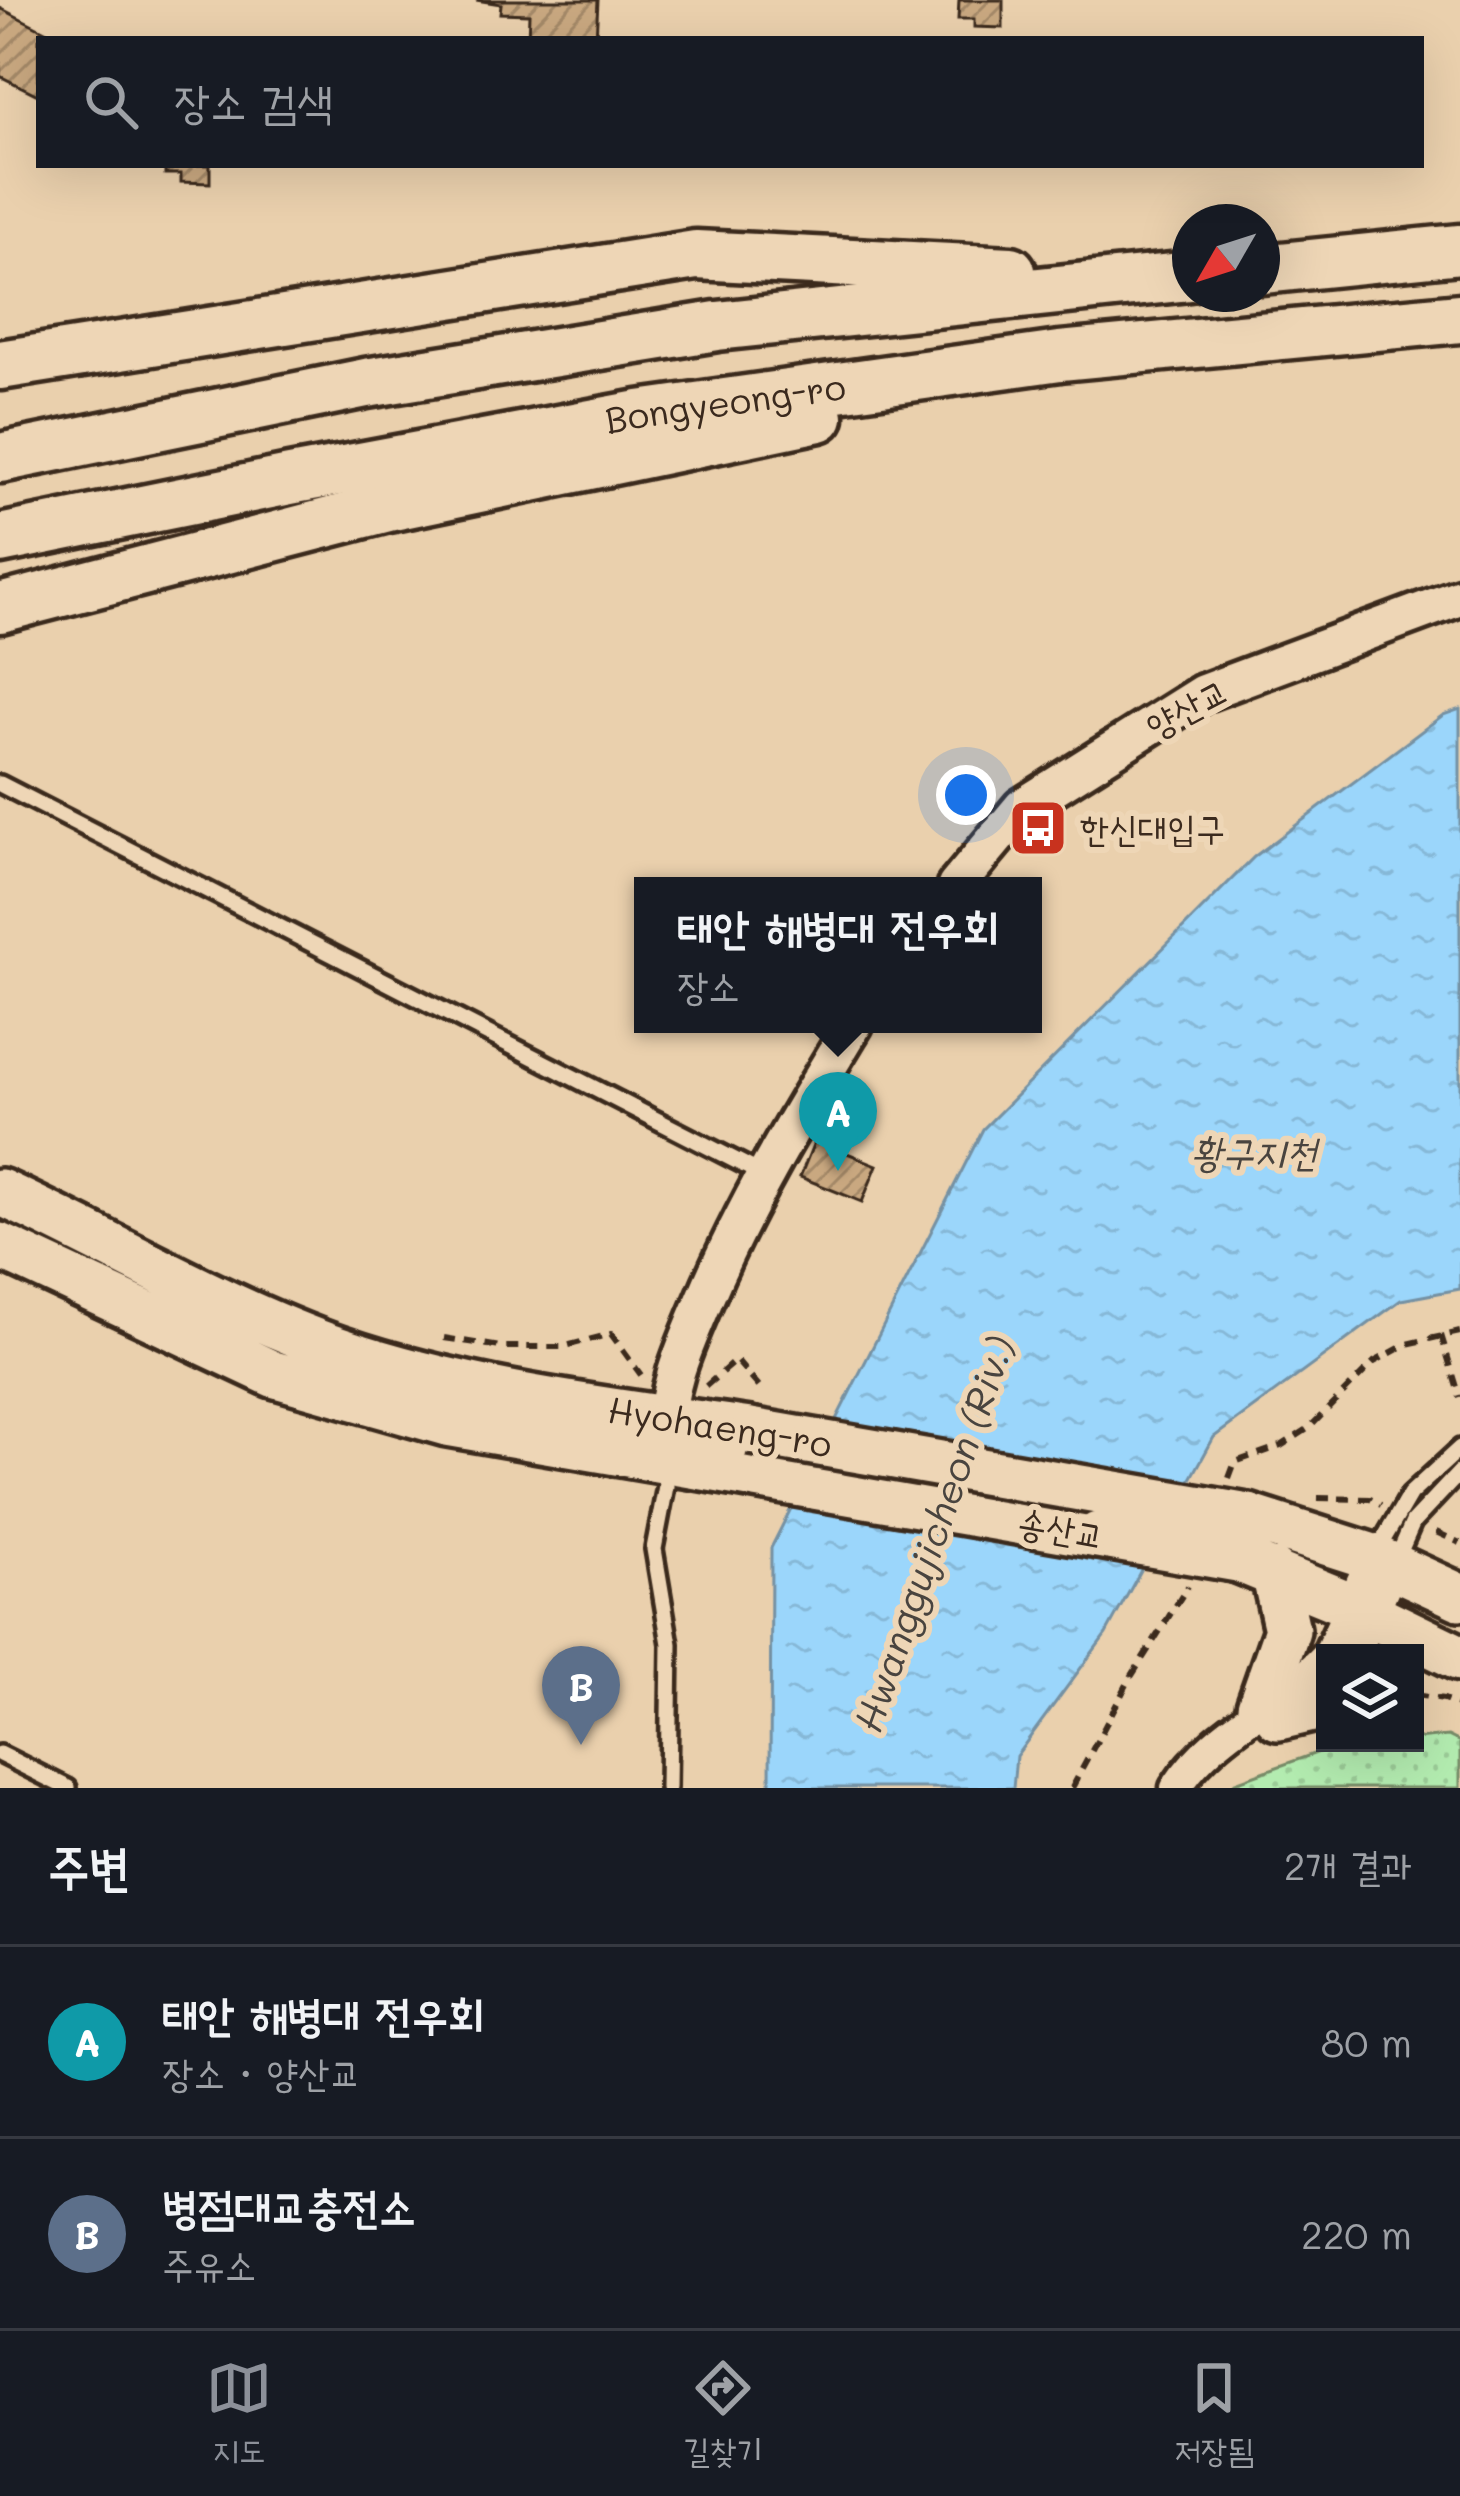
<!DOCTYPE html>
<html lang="ko">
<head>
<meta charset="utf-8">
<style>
	body { margin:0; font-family:Mali,"Poor Story",sans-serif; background:#20242c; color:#f1f3f6 }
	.controls { position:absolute; right:36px; bottom:36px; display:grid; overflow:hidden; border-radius:0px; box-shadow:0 12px 48px #0002 }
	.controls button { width:108px; height:108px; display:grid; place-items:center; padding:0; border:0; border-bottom:3px solid #363941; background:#171b24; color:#f1f3f6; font:60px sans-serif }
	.compass { position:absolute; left:1172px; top:204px; width:108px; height:108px; border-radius:50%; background:#171b24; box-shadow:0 12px 48px #0002; rotate:231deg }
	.you { position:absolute; left:966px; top:795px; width:42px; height:42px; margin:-30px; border:9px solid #fff; border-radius:50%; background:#1a73e8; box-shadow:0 0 0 18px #1a73e833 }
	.badge { display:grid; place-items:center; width:78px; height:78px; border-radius:50%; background:#8c9099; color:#fff; font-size:39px; font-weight:700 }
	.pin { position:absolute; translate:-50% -99px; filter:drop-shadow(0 3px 6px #0008) }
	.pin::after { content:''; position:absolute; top:63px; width:42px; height:36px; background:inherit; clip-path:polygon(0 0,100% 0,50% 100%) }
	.popup { position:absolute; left:634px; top:877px; width:408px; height:156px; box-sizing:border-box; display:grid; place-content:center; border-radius:0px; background:#171b24; filter:drop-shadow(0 3px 9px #0005); font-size:39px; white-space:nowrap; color:#9ea1a6 }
	.popup b { font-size:45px; color:#f1f3f6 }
	.popup::after { content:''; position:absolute; left:50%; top:100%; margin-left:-24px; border:24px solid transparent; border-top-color:#171b24 }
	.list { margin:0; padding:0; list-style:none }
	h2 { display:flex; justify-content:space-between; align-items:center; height:156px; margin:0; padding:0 48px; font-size:51px }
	h2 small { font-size:39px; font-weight:400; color:#9ea1a6 }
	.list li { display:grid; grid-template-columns:78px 1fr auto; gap:36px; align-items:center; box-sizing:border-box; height:192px; padding:0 48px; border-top:3px solid #363941 }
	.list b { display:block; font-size:45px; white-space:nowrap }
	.list p { margin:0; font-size:39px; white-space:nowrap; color:#9ea1a6 }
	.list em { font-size:39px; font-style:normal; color:#9ea1a6 }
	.icon { flex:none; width:66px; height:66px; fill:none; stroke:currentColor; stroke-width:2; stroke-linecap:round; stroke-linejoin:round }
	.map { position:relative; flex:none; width:1460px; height:1788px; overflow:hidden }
	.search { position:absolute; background:#171b24; box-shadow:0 12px 48px #0002; left:36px; right:36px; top:36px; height:132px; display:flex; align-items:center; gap:30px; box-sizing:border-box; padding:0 42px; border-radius:0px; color:#9ea1a6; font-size:45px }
	.sheet { height:540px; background:#171b24 }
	nav { display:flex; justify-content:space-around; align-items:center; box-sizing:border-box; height:168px; border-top:3px solid #363941; background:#171b24; font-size:33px; color:#9ea1a6 }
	nav a { display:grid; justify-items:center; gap:6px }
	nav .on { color:#8c9099 }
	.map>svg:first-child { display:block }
	.grass { fill:url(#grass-dots); stroke:#778b67; stroke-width:3 }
	.water { fill:url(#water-ripples); stroke:#7591a3; stroke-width:3 }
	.building { fill:url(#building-hatch); stroke:#3b2a1e; stroke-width:3 }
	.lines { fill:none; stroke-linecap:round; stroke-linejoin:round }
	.service-casing { stroke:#3b2a1e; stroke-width:24 }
	.minor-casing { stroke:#3b2a1e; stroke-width:39 }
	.tertiary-casing { stroke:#3b2a1e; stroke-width:45 }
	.primary-casing { stroke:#3b2a1e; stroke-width:54 }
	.trunk-casing { stroke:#3b2a1e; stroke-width:57 }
	.path { stroke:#3b2a1e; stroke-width:6; stroke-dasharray:12 9; stroke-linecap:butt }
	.service { stroke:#eed6b6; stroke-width:15 }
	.minor { stroke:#eed6b6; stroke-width:30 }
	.tertiary { stroke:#eed6b6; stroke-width:36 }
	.primary { stroke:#eed6b6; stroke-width:45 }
	.trunk { stroke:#eed6b6; stroke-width:48 }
	.primary-bridge-casing { stroke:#3b2a1e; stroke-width:54; stroke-linecap:butt }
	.primary-bridge { stroke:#eed6b6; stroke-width:45 }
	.labels { text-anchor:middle; stroke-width:12; stroke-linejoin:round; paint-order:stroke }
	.street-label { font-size:36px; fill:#3b2a1e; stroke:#eed6b6 }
	.poi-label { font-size:36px; fill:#3b2a1e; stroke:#eed6b6; text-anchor:start }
	.water-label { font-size:39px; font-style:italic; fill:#49443f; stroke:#eed6b6 }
</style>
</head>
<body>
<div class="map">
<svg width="1460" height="1788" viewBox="0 0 1460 1788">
	<defs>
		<pattern id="grass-dots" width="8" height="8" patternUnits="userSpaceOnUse" patternTransform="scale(3)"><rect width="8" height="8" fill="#b3ecb0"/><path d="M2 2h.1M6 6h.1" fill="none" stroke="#9bcb97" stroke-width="1.8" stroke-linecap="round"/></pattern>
		<pattern id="water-ripples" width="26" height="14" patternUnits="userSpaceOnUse" patternTransform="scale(3)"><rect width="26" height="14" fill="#9bd6fb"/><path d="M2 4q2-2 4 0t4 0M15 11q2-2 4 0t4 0" fill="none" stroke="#86b8d7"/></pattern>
		<pattern id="building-hatch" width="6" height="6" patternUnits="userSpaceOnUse" patternTransform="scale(3)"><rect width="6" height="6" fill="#c9a880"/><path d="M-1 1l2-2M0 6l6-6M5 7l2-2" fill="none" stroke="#a48968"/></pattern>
	</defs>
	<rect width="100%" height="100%" fill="#ead0ad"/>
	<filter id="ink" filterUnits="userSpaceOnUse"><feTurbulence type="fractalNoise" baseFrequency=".00833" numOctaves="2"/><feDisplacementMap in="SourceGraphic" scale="24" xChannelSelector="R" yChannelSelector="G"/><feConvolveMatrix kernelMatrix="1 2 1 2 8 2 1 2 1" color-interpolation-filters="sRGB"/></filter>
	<g filter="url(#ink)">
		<path class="grass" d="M1448,1736L1460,1742V1788H1229L1235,1782L1333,1747L1415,1743V1739Z"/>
		<path class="water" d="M1460,709V1289L1401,1300L1214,1437L1106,1634L1016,1756L1013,1788H770L771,1548L983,1129L1254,857L1443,715Z"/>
		<path class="building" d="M476,0H598L596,39H528L529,14L500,13L501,4Z
			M959,0H1003V28L974,27V19H958Z
			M0,8L61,39H39L38,95L0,76Z
			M165,165H210V183L181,182V174H165Z
			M815,1140L877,1165L862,1202L800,1177Z"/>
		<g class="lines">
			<defs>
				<path id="service" d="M0,784L762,1174
					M663,1464L666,1486L654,1549L670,1644L668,1788
					M1376,1552L1410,1494L1460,1448
					M1395,1563L1413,1522L1460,1472
					M0,1754L68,1788"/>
				<path id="minor" d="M1329,1653L1373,1557
					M1355,1653L1394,1565
					M1176,1788C1213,1730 1280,1705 1325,1657"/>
				<path id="tertiary" d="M956,886L1022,807L1203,693L1460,597
					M664,1443C668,1383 681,1355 704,1301C745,1203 799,1115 854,1024"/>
				<path id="primary" d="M0,1192C111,1243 224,1310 339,1350C471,1395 613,1411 750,1431
					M0,1246L273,1374L447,1423L1098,1535
					M1248,1517L1373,1557L1460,1597
					M1238,1559L1353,1606L1460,1658
					M1260,1707L1287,1630L1274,1572
					M1278,1717L1325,1706"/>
				<g id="trunk">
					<path d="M1262,269L1460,249"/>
					<path d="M0,365L696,255L1011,271"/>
					<path d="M0,458L366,383L717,326L1190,276"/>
					<path id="s1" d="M0,539L290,480L639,415L1060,356L1460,318"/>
					<path d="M0,608L388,507L819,417"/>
				</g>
			</defs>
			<use href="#service" class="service-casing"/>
			<use href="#minor" class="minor-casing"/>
			<use href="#tertiary" class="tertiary-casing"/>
			<use href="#primary" class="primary-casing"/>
			<use href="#trunk" class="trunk-casing"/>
			<path class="path" d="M1441,1335L1460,1397
				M444,1338L501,1347H562L611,1334L641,1375
				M706,1386L736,1360L764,1393
				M1229,1478L1235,1462L1281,1446L1309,1428L1374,1362L1407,1344L1460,1332
				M1318,1498L1370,1499L1381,1505
				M1436,1532L1460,1543
				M1415,1695L1444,1699L1460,1706
				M1072,1788L1131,1677L1188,1586"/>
			<use href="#service" class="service"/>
			<use href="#minor" class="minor"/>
			<use href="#tertiary" class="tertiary"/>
			<use href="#primary" class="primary"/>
			<use href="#trunk" class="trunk"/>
			<defs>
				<path id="primary-bridge" d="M750,1431L1248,1517
					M1098,1535L1238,1559"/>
			</defs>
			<use href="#primary-bridge" class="primary-bridge-casing"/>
			<use href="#primary-bridge" class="primary-bridge"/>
		</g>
	</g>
	<defs>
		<symbol id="bus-square" viewBox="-11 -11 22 22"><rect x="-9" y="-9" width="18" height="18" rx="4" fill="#c8321e" stroke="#eed6b6"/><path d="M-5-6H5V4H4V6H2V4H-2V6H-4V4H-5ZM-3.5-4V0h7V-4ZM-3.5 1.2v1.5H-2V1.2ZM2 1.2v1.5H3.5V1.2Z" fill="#fff"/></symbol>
	</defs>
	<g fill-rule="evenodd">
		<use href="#bus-square" x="1005" y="795" width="66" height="66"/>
	</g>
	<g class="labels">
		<g class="street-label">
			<text dy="13" stroke="none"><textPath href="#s1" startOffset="738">Bongyeong-ro</textPath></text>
			<text transform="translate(1187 708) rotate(-28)" y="13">양산교</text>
			<text transform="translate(720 1427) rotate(9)" y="13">Hyohaeng-ro</text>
			<text transform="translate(1061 1529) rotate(10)" y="13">송산교</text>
		</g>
		<g class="poi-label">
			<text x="1080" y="841">한신대입구</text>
		</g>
		<g class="water-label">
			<text x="1254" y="1166">황구지천</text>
			<text transform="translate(934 1534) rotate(-71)" y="14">Hwanggujicheon (Riv.)</text>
		</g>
	</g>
</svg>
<div class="controls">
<button><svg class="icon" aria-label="layers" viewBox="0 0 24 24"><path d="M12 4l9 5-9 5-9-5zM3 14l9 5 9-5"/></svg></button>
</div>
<svg class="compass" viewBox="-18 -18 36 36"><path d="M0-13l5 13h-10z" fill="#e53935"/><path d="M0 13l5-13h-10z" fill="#9ea1a6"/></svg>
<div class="you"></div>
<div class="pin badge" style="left:838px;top:1171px;background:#0f9aa8">A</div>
<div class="popup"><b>태안 해병대 전우회</b>장소</div>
<div class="pin badge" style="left:581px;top:1745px;background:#5c6f8a">B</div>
<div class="search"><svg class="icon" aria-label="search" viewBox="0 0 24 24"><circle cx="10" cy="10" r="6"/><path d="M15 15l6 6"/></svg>장소 검색</div>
</div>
<section class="sheet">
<h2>주변<small>2개 결과</small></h2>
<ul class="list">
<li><span class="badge" style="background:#0f9aa8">A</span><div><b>태안 해병대 전우회</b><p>장소 · 양산교</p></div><em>80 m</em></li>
<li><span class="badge" style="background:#5c6f8a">B</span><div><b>병점대교충전소</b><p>주유소</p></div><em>220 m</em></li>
</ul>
</section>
<nav>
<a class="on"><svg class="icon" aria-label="map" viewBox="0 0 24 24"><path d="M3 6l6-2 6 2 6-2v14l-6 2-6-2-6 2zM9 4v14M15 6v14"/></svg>지도</a>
<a><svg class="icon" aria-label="directions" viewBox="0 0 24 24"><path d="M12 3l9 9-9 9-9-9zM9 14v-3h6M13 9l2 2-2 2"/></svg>길찾기</a>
<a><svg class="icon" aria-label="saved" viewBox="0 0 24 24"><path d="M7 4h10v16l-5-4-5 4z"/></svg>저장됨</a>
</nav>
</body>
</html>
